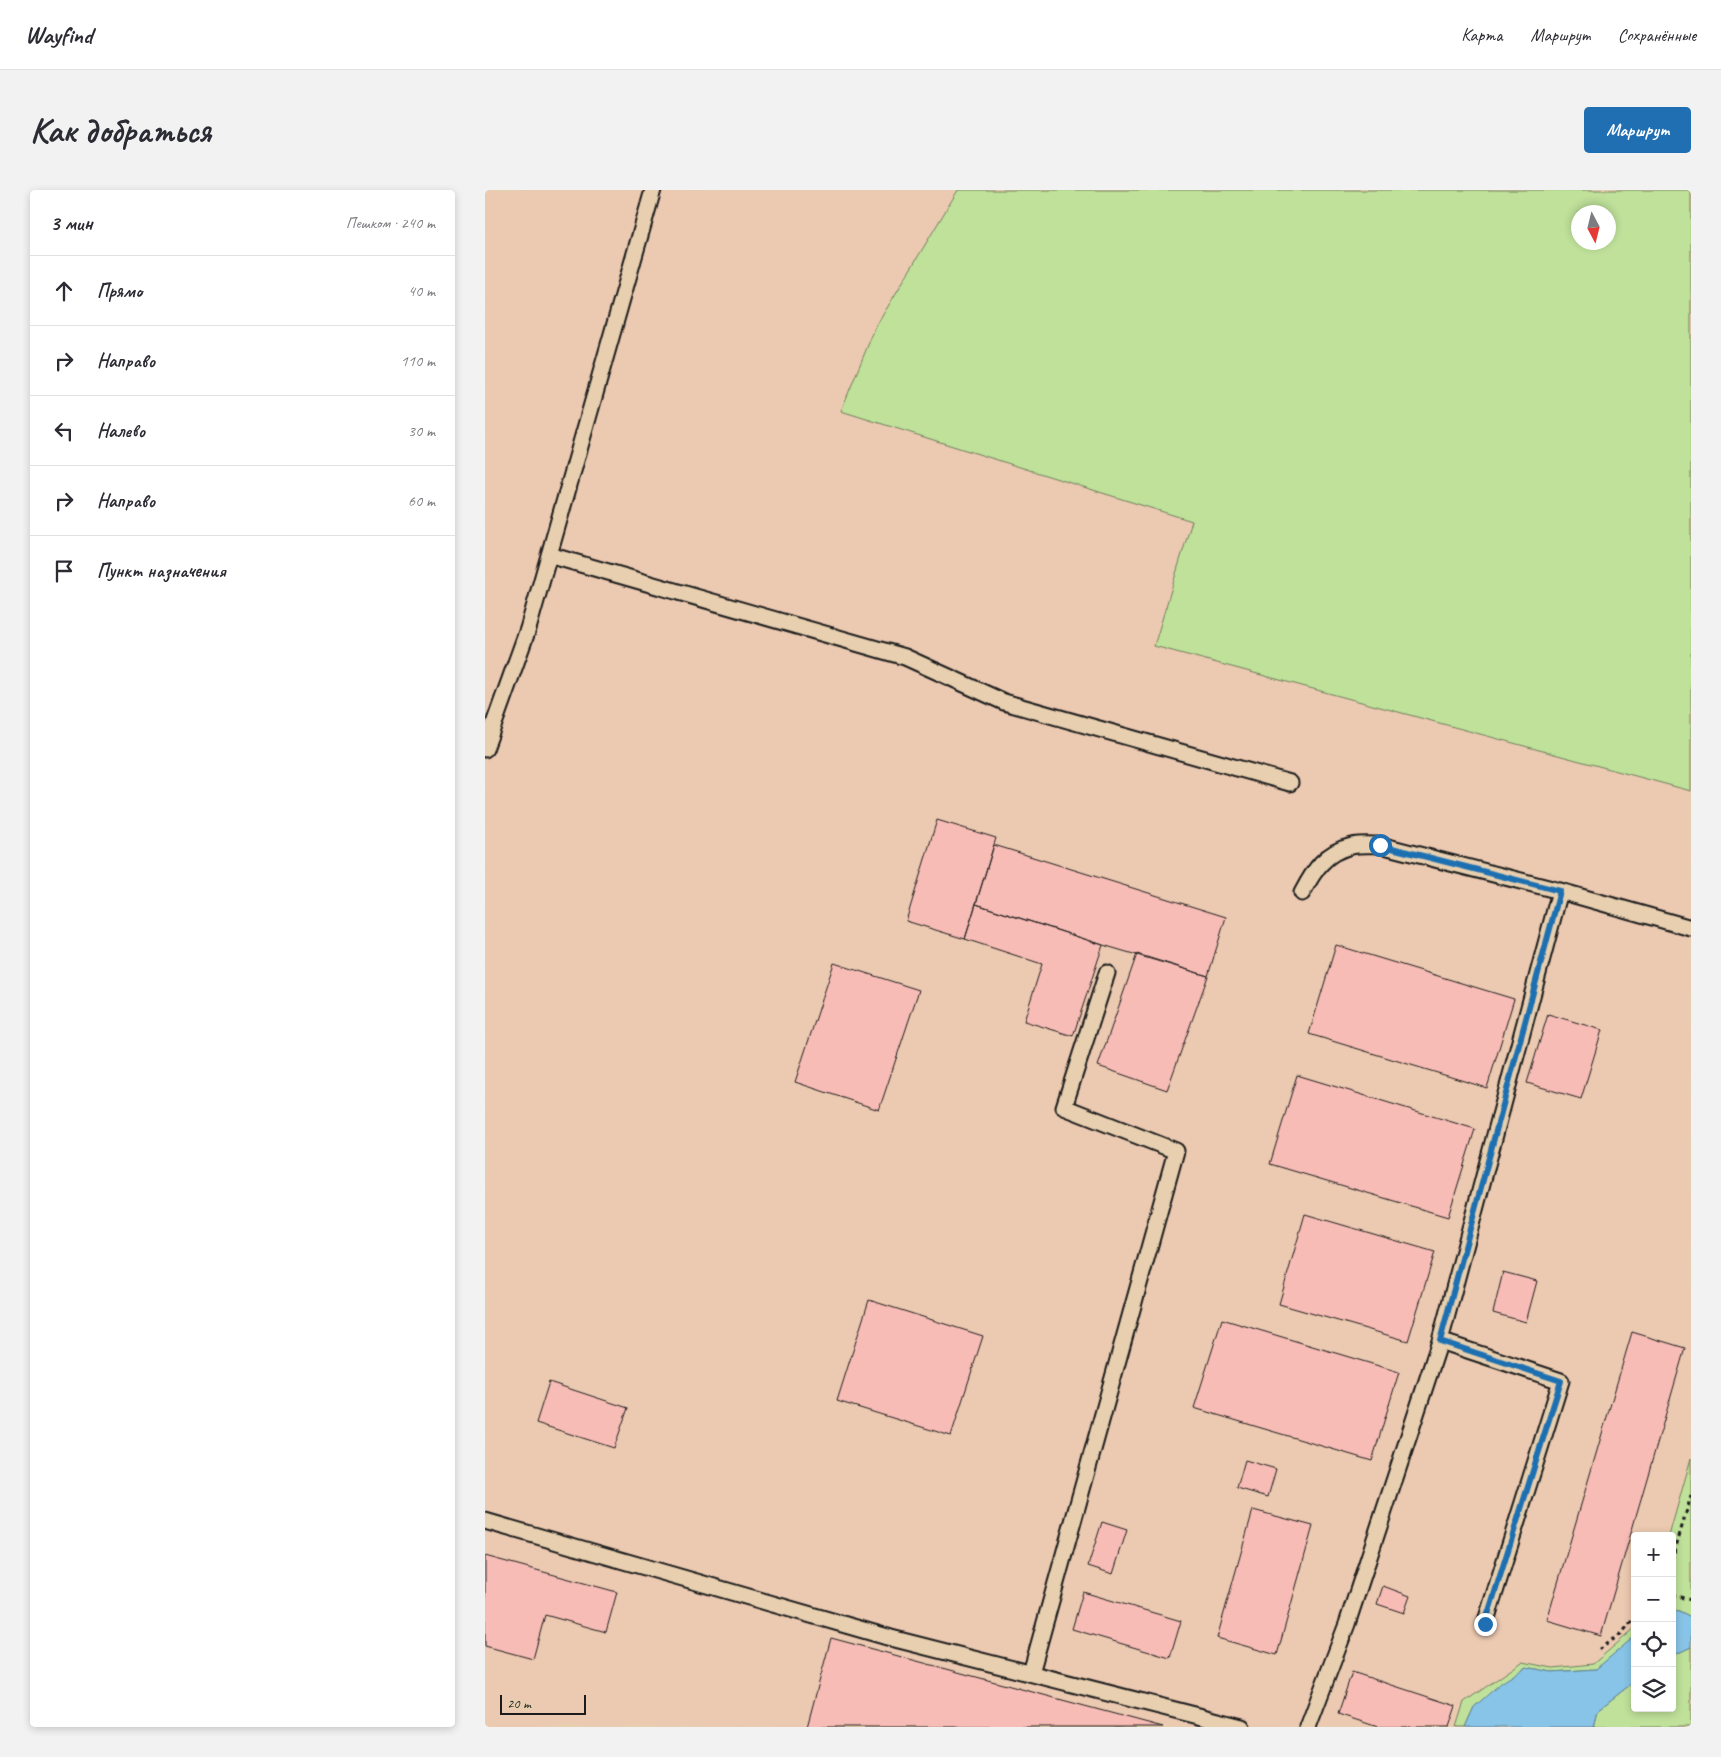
<!DOCTYPE html>
<html lang="ru">
<head>
<meta charset="utf-8">
<style>
	body { margin:0; font-family:Caveat,sans-serif; background:#f2f2f3; color:#2b2b33 }
	.controls { position:absolute; right:15px; bottom:15px; display:grid; overflow:hidden; border-radius:5px; box-shadow:0 2px 8px #0003 }
	.controls button { width:45px; height:45px; display:grid; place-items:center; padding:0; border:0; border-bottom:1px solid #e1e1e2; background:#fff; color:#2b2b33; font:25px sans-serif }
	.compass { position:absolute; left:1086px; top:15px; width:45px; height:45px; border-radius:50%; background:#fff; box-shadow:0 2px 8px #0003; rotate:173deg }
	.scale { position:absolute; left:15px; bottom:12px; width:86px; box-sizing:border-box; padding-left:5px; border:2px solid #1c1c1c; border-top:0; font-size:14px; line-height:18px; white-space:nowrap; color:#1c1c1c; -webkit-text-stroke:4px #e7cfaf; paint-order:stroke }
	.stop { position:absolute; width:15px; height:15px; margin:-11px; border:4px solid #1f6fb2; border-radius:50%; background:#fff }
	.stop.end { background:#1f6fb2; border-color:#fff; box-shadow:0 1px 5px #0008 }
	.list { margin:0; padding:0; list-style:none }
	h2 { display:flex; justify-content:space-between; align-items:center; height:65px; margin:0; padding:0 20px; font-size:21px }
	h2 small { font-size:16px; font-weight:400; color:#7c7c81 }
	.list li { display:grid; grid-template-columns:32px 1fr auto; gap:15px; align-items:center; box-sizing:border-box; height:70px; padding:0 20px; border-top:1px solid #e1e1e2 }
	.list b { display:block; font-size:19px; white-space:nowrap }
	.list em { font-size:16px; font-style:normal; color:#7c7c81 }
	.icon { flex:none; width:28px; height:28px; fill:none; stroke:currentColor; stroke-width:2; stroke-linecap:round; stroke-linejoin:round }
	.map { position:relative; flex:none; width:1206px; height:1537px; overflow:hidden; border-radius:5px }
	header { display:flex; align-items:center; gap:30px; box-sizing:border-box; height:70px; padding:0 25px; background:#fff; border-bottom:1px solid #e1e1e2 }
	header strong { font-size:24px }
	nav { display:flex; gap:28px; margin-inline-start:auto; font-size:18px }
	.intro { display:flex; align-items:center; justify-content:space-between; box-sizing:border-box; height:120px; padding:0 30px }
	h1 { margin:0; font-size:35px }
	.button { padding:12px 22px; border-radius:5px; background:#1f6fb2; color:#fff; font-size:18px; font-weight:700 }
	main { display:flex; gap:30px; padding:0 30px }
	aside { flex:1; background:#fff; border-radius:5px; box-shadow:0 2px 8px #0003 }
	.map>svg:first-child { display:block }
	.built { fill:#ecc9b1 }
	.green { fill:#bfe19a; stroke:#6e7e5b; fill-rule:evenodd }
	.water { fill:#88c4e7; stroke:#5d8196 }
	.building { fill:#f8bcb6; stroke:#1c1c1c }
	.lines { fill:none; stroke-linecap:round; stroke-linejoin:round }
	.service-casing { stroke:#1c1c1c; stroke-width:19 }
	.path { stroke:#1c1c1c; stroke-width:3; stroke-dasharray:4 4; stroke-linecap:butt }
	.service { stroke:#e7cfaf; stroke-width:15 }
	.route { stroke:#1f6fb2; stroke-width:6 }
</style>
</head>
<body>
<header>
<strong>Wayfind</strong>
<nav><a>Карта</a><a>Маршрут</a><a>Сохранённые</a></nav>
</header>
<div class="intro"><h1>Как добраться</h1><a class="button">Маршрут</a></div>
<main>
<aside>
<h2>3 мин<small>Пешком · 240 m</small></h2>
<ul class="list">
<li><svg class="icon" aria-label="ahead" viewBox="0 0 24 24"><path d="M12 20V5M6 11l6-6 6 6"/></svg><div><b>Прямо</b></div><em>40 m</em></li>
<li><svg class="icon" aria-label="right" viewBox="0 0 24 24"><path d="M7 20v-9h11M14 6l5 5-5 5"/></svg><div><b>Направо</b></div><em>110 m</em></li>
<li><svg class="icon" aria-label="left" viewBox="0 0 24 24"><path d="M17 20v-9H6M10 6l-5 5 5 5"/></svg><div><b>Налево</b></div><em>30 m</em></li>
<li><svg class="icon" aria-label="right" viewBox="0 0 24 24"><path d="M7 20v-9h11M14 6l5 5-5 5"/></svg><div><b>Направо</b></div><em>60 m</em></li>
<li><svg class="icon" aria-label="arrive" viewBox="0 0 24 24"><path d="M6 21V4h12l-3 4 3 4H6"/></svg><div><b>Пункт назначения</b></div></li>
</ul>
</aside>
<div class="map">
<svg width="1206" height="1537" viewBox="0 0 1206 1537">
	<rect width="100%" height="100%" fill="#e7cfaf"/>
	<filter id="ink" filterUnits="userSpaceOnUse"><feTurbulence type="fractalNoise" baseFrequency=".02" numOctaves="2"/><feDisplacementMap in="SourceGraphic" scale="10" xChannelSelector="R" yChannelSelector="G"/><feConvolveMatrix kernelMatrix="1 2 1 2 8 2 1 2 1" color-interpolation-filters="sRGB"/></filter>
	<g filter="url(#ink)">
		<path class="built" d="M0,0H473L390,138L357,221L708,331L670,456L1206,601V1268L1184,1346H1150V1438L1108,1474L1068,1478L1037,1472L979,1512L971,1537H0Z"/>
		<path class="green" d="M473,0H1206V601L669,456L707,331L356,221L390,138ZM1124,22V52H1094V22Z
			M1206,1268V1427L1194,1421L1187,1420V1346H1184Z
			M1150,1438V1446L1146,1451L1111,1479L1067,1482L1041,1477L989,1517L980,1537H971L979,1512L1037,1472L1068,1478L1108,1474Z
			M1206,1457V1537H1109L1113,1520L1150,1491V1518H1187V1466Z"/>
		<path class="water" d="M1187,1420L1194,1421L1206,1427V1457L1187,1466Z
			M1150,1446V1491L1113,1520L1109,1537H980L989,1517L1016,1493L1041,1477L1067,1482L1111,1479Z"/>
		<path class="building" d="M452,630L511,648L480,749L421,731Z
			M509,655L741,727L723,786L618,755L491,714Z
			M491,714L618,755L588,846L539,831L557,774L480,749Z
			M851,755L1029,809L1002,898L824,844Z
			M652,764L723,786L682,900L613,876Z
			M349,773L434,800L394,920L310,892Z
			M1063,824L1117,840L1096,909L1042,893Z
			M812,885L990,939L963,1027L785,974Z
			M820,1024L950,1062L923,1151L794,1114Z
			M1018,1082L1052,1091L1041,1132L1008,1123Z
			M384,1110L498,1146L466,1246L352,1211Z
			M737,1129L914,1182L887,1271L709,1218Z
			M1147,1142L1200,1158L1116,1446L1062,1430Z
			M64,1192L143,1218L129,1258L51,1233Z
			M760,1270L791,1279L783,1307L752,1298Z
			M768,1320L828,1336L792,1465L732,1448Z
			M617,1332L642,1340L628,1384L603,1376Z
			M0,1366L132,1402L121,1442L60,1425L48,1469L0,1456Z
			M898,1396L925,1406L919,1423L892,1414Z
			M598,1402L696,1431L685,1468L587,1439Z
			M346,1448L678,1537H322Z
			M867,1482L971,1516L964,1537H893L853,1524Z"/>
		<g class="lines">
			<defs>
				<path id="service" d="M64,365L420,467L519,512L805,593
					M0,559L43,439L168,0
					M817,703C829,680 840,662 867,656C876,654 886,655 895,655L1075,701L1206,738
					M955,1151L1076,1191L1000,1434
					M0,1331L406,1448L757,1537
					M546,1483L691,961L579,917L622,783
					M823,1537L862,1434L955,1151L1075,701"/>
			</defs>
			<use href="#service" class="service-casing"/>
			<path class="path" d="M1187,1370L1206,1306
				M1187,1405L1206,1410
				M1114,1460L1137,1443L1150,1427"/>
			<use href="#service" class="service"/>
		</g>
	</g>
	<g class="lines" filter="url(#ink)">
		<path class="route" d="M895,655L1075,701L955,1151L1076,1191L1000,1434"/>
	</g>
</svg>
<div class="controls">
<button>+</button>
<button>−</button>
<button><svg class="icon" aria-label="locate" viewBox="0 0 24 24"><circle cx="12" cy="12" r="6"/><path d="M12 2v4M12 18v4M2 12h4M18 12h4"/></svg></button>
<button><svg class="icon" aria-label="layers" viewBox="0 0 24 24"><path d="M12 4l9 5-9 5-9-5zM3 14l9 5 9-5"/></svg></button>
</div>
<svg class="compass" viewBox="-18 -18 36 36"><path d="M0-13l5 13h-10z" fill="#e53935"/><path d="M0 13l5-13h-10z" fill="#7c7c81"/></svg>
<div class="scale">20 m</div>
<div class="stop" style="left:895px;top:655px"></div>
<div class="stop end" style="left:1000px;top:1434px"></div>
</div>
</main>
</body>
</html>
